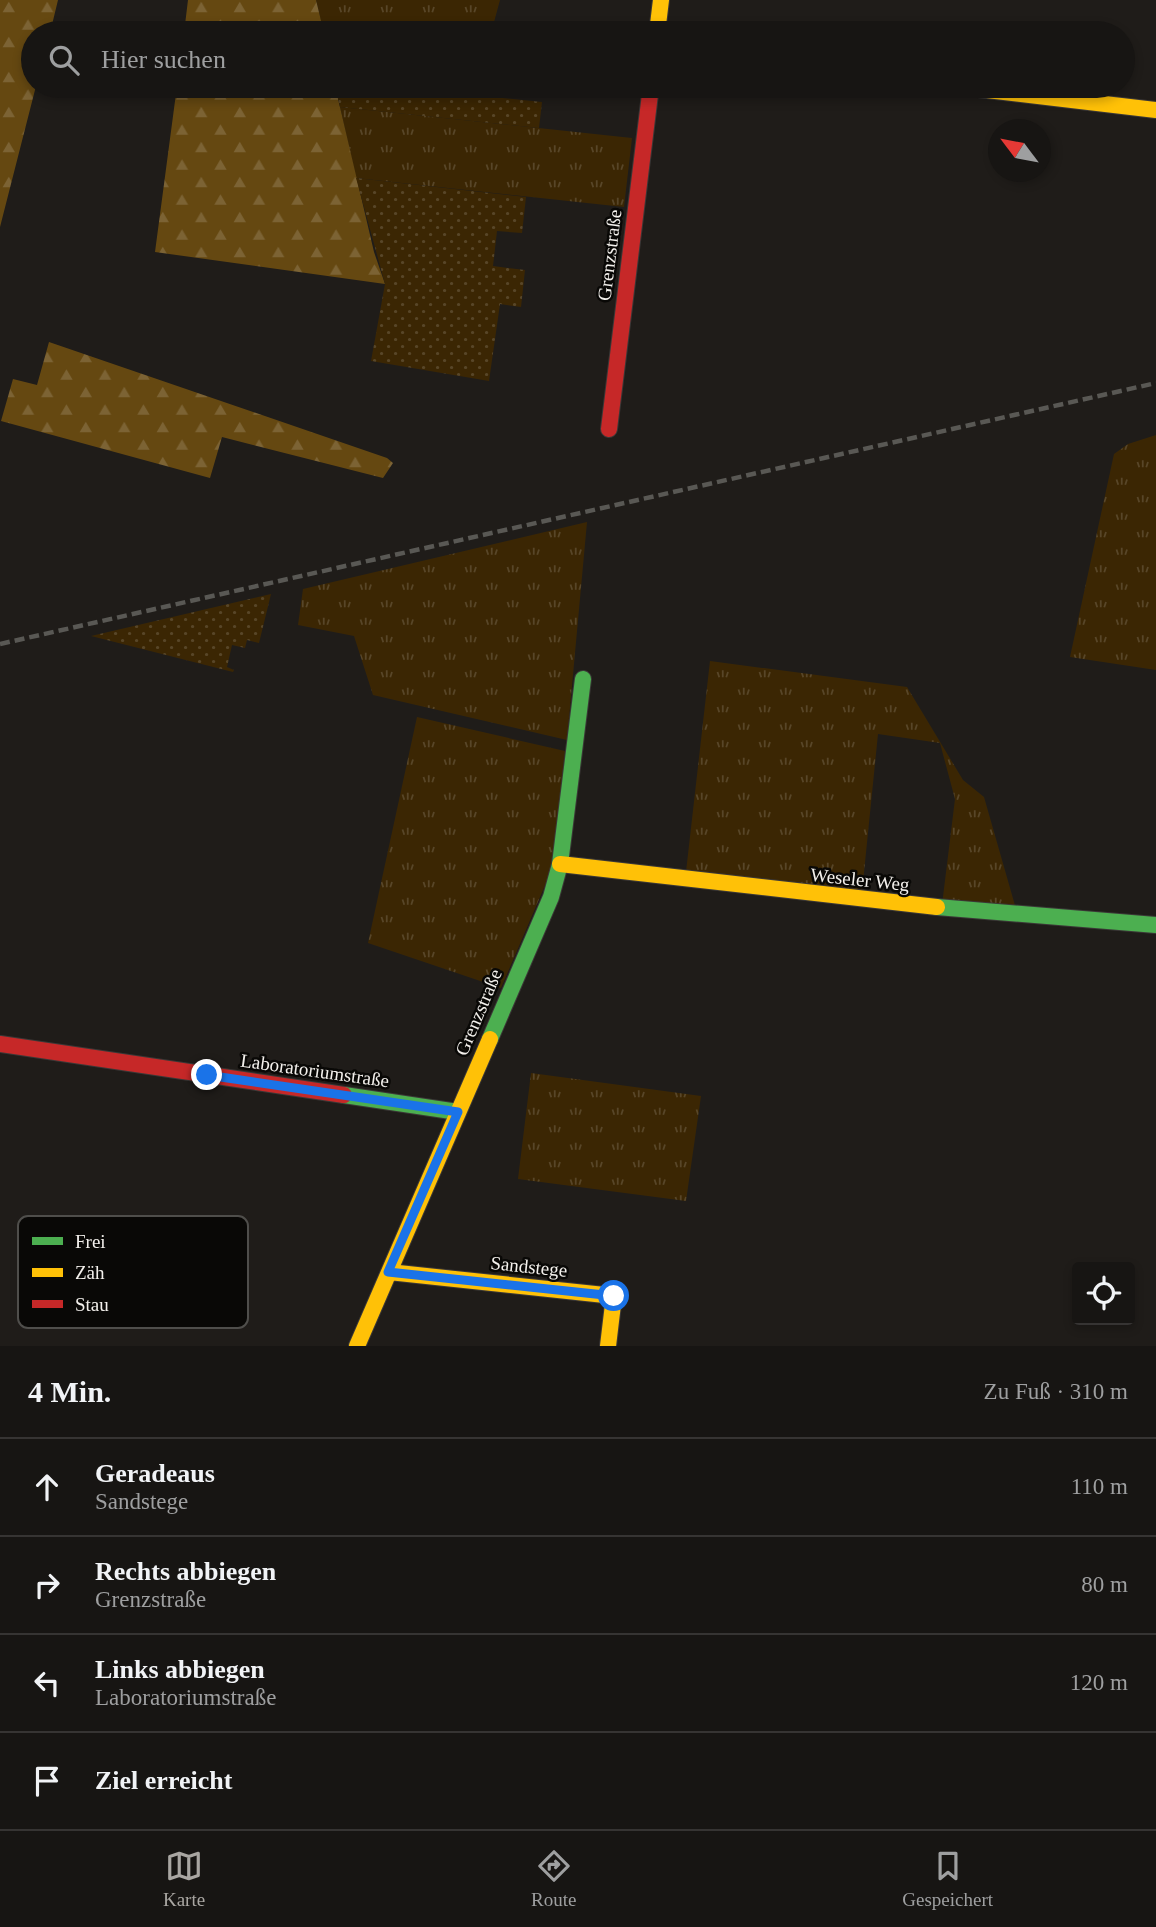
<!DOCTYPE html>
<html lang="de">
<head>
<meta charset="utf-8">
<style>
	body { margin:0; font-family:"Times New Roman",serif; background:#242221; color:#f1f3f6 }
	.controls { position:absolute; right:21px; bottom:21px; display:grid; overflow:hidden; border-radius:7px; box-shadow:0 4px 10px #0003 }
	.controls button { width:63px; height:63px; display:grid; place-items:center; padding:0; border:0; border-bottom:2px solid #363433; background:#171513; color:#f1f3f6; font:35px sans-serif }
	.compass { position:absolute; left:988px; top:119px; width:63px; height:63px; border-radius:50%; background:#171513; box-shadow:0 4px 10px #0003; rotate:302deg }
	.stop { position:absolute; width:21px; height:21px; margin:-16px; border:5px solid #1a73e8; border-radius:50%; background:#fff }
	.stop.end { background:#1a73e8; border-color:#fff; box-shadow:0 2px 7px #0008 }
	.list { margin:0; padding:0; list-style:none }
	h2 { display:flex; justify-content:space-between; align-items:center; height:91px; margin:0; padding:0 28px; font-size:30px }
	h2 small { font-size:23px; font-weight:400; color:#9e9fa0 }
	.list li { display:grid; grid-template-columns:46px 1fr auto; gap:21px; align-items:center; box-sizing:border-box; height:98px; padding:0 28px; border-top:2px solid #363433 }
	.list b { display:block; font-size:26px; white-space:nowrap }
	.list p { margin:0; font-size:23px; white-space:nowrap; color:#9e9fa0 }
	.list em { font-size:23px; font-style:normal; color:#9e9fa0 }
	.icon { flex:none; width:38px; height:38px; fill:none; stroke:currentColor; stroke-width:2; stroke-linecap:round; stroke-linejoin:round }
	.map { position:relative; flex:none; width:1156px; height:1346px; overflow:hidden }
	.search { position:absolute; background:#171513; box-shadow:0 4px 10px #0003; left:21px; right:21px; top:21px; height:77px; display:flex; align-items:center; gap:18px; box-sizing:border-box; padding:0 24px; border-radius:38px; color:#9e9fa0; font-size:26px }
	.sheet { height:483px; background:#171513 }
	nav { display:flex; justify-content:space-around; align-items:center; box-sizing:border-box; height:98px; border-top:2px solid #363433; background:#171513; font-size:19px; color:#9e9fa0 }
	nav a { display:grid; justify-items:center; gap:4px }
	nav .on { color:#a9a6a2 }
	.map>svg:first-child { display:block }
	.grass { fill:url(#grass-tufts) }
	.forest { fill:url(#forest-firs) }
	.garden { fill:url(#garden-dots) }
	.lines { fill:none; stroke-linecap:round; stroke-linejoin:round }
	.fast-casing { stroke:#3b3837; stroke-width:18 }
	.slow-casing { stroke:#3b3837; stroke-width:18 }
	.jam-casing { stroke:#3b3837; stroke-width:18 }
	.fast { stroke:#4caf50; stroke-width:16 }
	.slow { stroke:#ffc107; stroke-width:16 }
	.jam { stroke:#c62828; stroke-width:16 }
	.rail { stroke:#595854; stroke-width:4.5; stroke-dasharray:10 5; stroke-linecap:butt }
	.route { stroke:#1a73e8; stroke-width:9 }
	.labels { text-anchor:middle; stroke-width:5; stroke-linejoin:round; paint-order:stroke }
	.street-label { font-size:19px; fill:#f3f0ec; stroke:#090806 }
	.key { fill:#090806; stroke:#4f4e4b; stroke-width:2 }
	.key-label { font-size:19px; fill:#f3f0ec }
</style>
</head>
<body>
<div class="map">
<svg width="1156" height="1346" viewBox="0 0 1156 1346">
	<defs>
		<pattern id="grass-tufts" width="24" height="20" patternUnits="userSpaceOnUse" patternTransform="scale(1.75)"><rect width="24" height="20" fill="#3b2603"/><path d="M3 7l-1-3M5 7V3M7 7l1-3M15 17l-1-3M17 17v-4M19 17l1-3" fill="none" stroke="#584628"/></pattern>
		<pattern id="forest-firs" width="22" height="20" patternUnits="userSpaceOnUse" patternTransform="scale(1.75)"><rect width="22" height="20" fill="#654811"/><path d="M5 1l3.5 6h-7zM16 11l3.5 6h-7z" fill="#7c6334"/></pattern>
		<pattern id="garden-dots" width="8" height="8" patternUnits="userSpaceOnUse" patternTransform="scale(1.75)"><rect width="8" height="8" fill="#3b2603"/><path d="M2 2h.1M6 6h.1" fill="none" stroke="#584628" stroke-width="1.8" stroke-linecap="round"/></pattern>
	</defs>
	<rect width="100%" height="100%" fill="#1f1c19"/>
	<path class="grass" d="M316,0H500L491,33H324Z
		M340,107L632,138L624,207L356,178Z
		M1156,435V670L1070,657L1114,454L1128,444Z
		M587,522L567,740L373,695L354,636L298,625L303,589Z
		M710,661L907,687L963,780L984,797L1016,909L942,905L955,799L940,743L878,734L862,892L686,872Z
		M417,717L565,751L552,869L501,988L368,943Z
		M531,1073L701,1096L686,1201L518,1179Z"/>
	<path class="forest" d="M0,0H58L50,33H33V86H36L0,227Z
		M188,0H316L324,33H184Z
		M177,86H335L374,252L385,284L155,252Z
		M49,342L387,458L393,463L383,478L222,437L210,478L1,421L13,379L37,385Z"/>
	<path class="garden" d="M335,86H483L482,96L542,102L539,128L340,107Z
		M356,178L526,197L522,233L497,231L493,266L525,270L521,307L500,304L489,381L371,361L385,284Z
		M271,594L259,643L247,640L245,648L232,645L227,667L234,670L233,672L91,636Z"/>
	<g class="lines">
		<defs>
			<path id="fast" d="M937,907L1156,925
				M490,1039L551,897L560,864L583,679
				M344,1095L458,1112"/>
			<path id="slow" d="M657,33L661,0
				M953,86L1156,110
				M560,864L937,907
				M389,1272L614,1296L608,1346
				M357,1346L490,1039"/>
			<path id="jam" d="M609,429L651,86
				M0,1044L344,1095"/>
		</defs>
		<use href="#fast" class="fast-casing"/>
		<use href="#slow" class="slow-casing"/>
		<use href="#jam" class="jam-casing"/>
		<use href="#fast" class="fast"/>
		<use href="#slow" class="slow"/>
		<use href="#jam" class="jam"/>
		<path class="rail" d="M0,644L1156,383"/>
	</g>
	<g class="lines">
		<path class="route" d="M207,1075L458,1112L388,1272L614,1296"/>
	</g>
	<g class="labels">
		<g class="street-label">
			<text transform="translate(609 255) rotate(-83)" y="7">Grenzstraße</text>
			<text transform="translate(860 879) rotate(6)" y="7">Weseler Weg</text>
			<text transform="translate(478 1012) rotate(-67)" y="7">Grenzstraße</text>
			<text transform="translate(315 1070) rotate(8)" y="7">Laboratoriumstraße</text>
			<text transform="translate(529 1266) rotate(6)" y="7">Sandstege</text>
		</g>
	</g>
	<rect x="18" y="1216" width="230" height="112" rx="10" class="key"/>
	<rect x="32" y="1237" width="31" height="8" fill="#4caf50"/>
	<rect x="32" y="1268" width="31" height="9" fill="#ffc107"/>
	<rect x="32" y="1300" width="31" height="8" fill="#c62828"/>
	<g class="key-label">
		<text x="75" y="1248">Frei</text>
		<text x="75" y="1279">Zäh</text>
		<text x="75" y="1311">Stau</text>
	</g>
</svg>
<div class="controls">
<button><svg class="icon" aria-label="locate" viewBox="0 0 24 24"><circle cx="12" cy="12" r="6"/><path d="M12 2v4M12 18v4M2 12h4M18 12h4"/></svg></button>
</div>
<svg class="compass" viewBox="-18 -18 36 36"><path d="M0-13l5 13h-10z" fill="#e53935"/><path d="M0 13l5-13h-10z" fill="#9e9fa0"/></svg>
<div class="stop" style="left:614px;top:1296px"></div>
<div class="stop end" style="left:207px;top:1075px"></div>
<div class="search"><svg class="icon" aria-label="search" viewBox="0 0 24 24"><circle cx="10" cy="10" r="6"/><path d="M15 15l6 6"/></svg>Hier suchen</div>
</div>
<section class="sheet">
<h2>4 Min.<small>Zu Fuß · 310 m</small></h2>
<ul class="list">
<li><svg class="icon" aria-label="ahead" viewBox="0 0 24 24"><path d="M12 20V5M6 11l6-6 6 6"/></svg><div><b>Geradeaus</b><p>Sandstege</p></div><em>110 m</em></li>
<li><svg class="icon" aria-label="right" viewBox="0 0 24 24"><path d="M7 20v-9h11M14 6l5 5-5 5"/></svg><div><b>Rechts abbiegen</b><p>Grenzstraße</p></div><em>80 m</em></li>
<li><svg class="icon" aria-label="left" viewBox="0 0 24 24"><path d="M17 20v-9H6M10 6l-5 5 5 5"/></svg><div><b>Links abbiegen</b><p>Laboratoriumstraße</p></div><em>120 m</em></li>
<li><svg class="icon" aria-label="arrive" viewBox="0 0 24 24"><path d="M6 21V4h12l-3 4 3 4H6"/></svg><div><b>Ziel erreicht</b></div></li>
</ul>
</section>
<nav>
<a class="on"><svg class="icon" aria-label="map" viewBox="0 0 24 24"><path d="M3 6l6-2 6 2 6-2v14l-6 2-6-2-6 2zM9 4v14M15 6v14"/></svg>Karte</a>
<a><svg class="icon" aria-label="directions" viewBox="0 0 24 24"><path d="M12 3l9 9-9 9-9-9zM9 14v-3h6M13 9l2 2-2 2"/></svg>Route</a>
<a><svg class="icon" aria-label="saved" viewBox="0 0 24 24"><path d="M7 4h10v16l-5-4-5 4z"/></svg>Gespeichert</a>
</nav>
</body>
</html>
